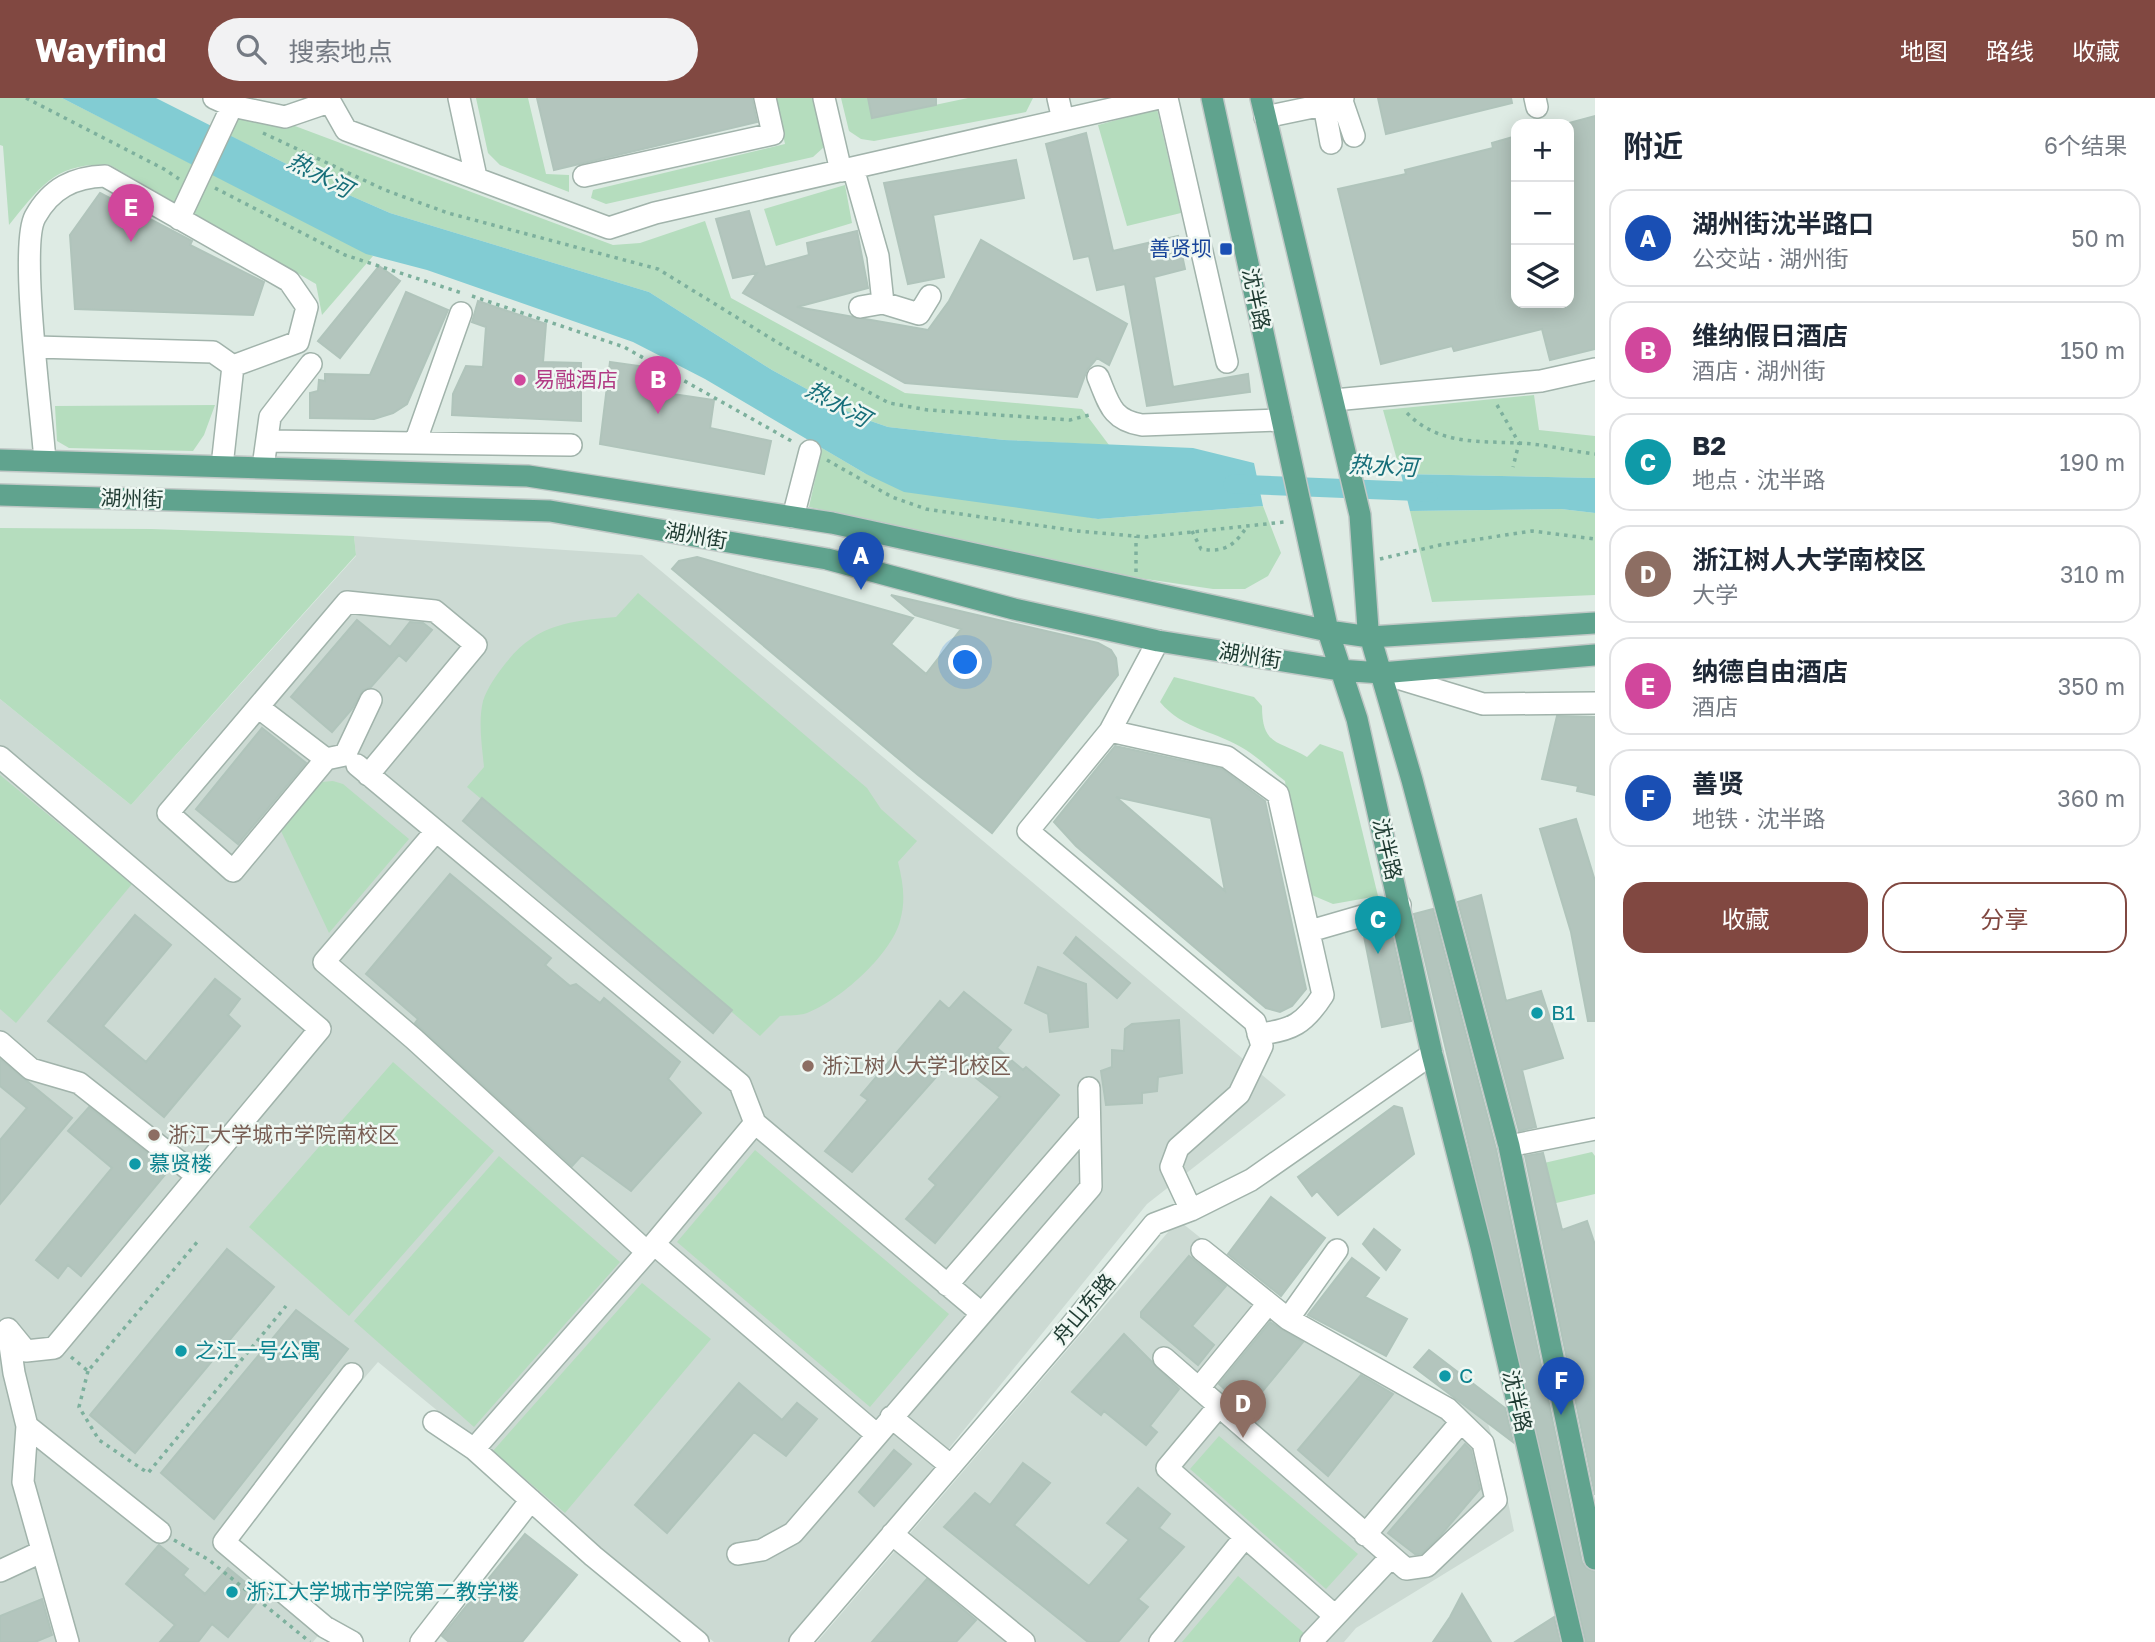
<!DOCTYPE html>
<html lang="zh">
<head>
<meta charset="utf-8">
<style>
	body { margin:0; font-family:"Golos Text","Noto Sans SC",sans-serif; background:#f2f2f3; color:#1f2937 }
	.controls { position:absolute; right:21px; top:21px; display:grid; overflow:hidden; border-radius:14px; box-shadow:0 4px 18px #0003 }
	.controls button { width:63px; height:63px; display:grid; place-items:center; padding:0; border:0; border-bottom:2px solid #e0e1e3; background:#fff; color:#1f2937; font:35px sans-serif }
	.you { position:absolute; left:966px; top:565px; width:24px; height:24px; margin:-18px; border:5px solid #fff; border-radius:50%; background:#1a73e8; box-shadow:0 0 0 10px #1a73e833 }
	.badge { display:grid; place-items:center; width:46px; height:46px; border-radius:50%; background:#814841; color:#fff; font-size:23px; font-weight:700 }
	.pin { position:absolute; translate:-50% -58px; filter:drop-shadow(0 2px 4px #0008) }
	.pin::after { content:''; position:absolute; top:37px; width:24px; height:21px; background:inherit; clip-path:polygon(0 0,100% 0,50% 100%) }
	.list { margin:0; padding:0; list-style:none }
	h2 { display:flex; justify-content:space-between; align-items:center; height:91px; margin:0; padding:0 28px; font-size:30px }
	h2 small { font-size:23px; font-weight:400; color:#747a83 }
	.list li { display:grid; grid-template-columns:46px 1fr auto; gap:21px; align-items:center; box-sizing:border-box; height:98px; margin:0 14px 14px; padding:0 14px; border:2px solid #e0e1e3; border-radius:21px }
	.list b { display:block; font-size:26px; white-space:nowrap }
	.list p { margin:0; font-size:23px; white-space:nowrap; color:#747a83 }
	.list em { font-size:23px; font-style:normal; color:#747a83 }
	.actions { display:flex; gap:14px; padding:21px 28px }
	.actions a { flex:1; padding:16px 0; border:2px solid #814841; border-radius:21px; text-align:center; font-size:24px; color:#814841 }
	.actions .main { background:#814841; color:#fff }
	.icon { flex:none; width:38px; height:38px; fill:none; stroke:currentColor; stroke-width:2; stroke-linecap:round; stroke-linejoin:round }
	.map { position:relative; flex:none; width:1595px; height:1544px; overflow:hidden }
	header { display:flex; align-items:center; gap:42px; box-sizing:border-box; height:98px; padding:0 35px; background:#814841; color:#fff }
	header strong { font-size:33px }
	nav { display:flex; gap:38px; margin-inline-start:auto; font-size:24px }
	.search { width:490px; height:63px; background:#f2f2f3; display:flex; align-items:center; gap:18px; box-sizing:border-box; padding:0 24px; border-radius:38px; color:#747a83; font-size:26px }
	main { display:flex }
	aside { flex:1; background:#fff }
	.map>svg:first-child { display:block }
	.built { fill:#ccdad3 }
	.green { fill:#b5ddbe }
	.water { fill:#82ccd3 }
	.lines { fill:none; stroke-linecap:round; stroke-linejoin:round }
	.canal { stroke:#82ccd3; stroke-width:19 }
	.building { fill:#b3c5bd; stroke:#b0c4bb; stroke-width:2; fill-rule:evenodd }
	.minor-casing { stroke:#a1b3ab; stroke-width:24 }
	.major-casing { stroke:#c0c8c6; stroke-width:24 }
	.path { stroke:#7db09d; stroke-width:3.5; stroke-dasharray:3.5 5; stroke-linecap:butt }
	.minor { stroke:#fff; stroke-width:21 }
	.major { stroke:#60a38e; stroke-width:21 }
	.transit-dot { fill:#1a4fb4; stroke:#eef7f2; stroke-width:2.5 }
	.hotel-dot { fill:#d1479c; stroke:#eef7f2; stroke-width:2.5 }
	.culture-dot { fill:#0f9aa8; stroke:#eef7f2; stroke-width:2.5 }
	.education-dot { fill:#8d6e63; stroke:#eef7f2; stroke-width:2.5 }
	.labels { text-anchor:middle; stroke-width:5; stroke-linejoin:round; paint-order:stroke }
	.transit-label { font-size:21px; fill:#164399; stroke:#eef7f2; text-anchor:end }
	.street-label { font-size:21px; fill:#1f3b32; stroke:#eef7f2 }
	.hotel-label { font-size:21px; fill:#b23c85; stroke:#eef7f2; text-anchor:start }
	.culture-label { font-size:21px; fill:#0d838f; stroke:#eef7f2; text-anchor:start }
	.education-label { font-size:21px; fill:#785e54; stroke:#eef7f2; text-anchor:start }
	.water-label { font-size:23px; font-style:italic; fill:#166e79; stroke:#eef7f2 }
</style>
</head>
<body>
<header>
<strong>Wayfind</strong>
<div class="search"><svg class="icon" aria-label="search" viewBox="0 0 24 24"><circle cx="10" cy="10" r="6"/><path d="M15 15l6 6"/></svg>搜索地点</div>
<nav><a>地图</a><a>路线</a><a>收藏</a></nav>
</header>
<main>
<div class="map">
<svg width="1595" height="1544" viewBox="0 0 1595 1544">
	<rect width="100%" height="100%" fill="#deebe4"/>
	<path class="built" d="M354,438L642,457L1286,997L1147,1106L792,1544H714L600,1453L500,1364L378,1264L224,1443L325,1529L313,1544H0V601L131,707L356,458Z
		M1182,1125L1288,1210L1429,1291L1483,1309L1501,1370L1514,1433L1356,1530L1344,1544H817L1169,1133Z"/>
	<path class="green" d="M0,0H62L373,158L322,217L316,186L110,67C56,64 41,88 9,127L3,48L0,47Z
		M476,0H528L546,76L569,77V94L500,67L488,55Z
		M775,0H815L824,49L813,59L606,106L591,100L593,92L785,46Z
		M841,0H868L873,20L968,0H1033L1026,14L874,43L861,41L849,33Z
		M1157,11L1181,115L1127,128L1098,27Z
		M238,19L295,28L613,147L640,145L705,123L731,200L905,295L1082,311L1109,347L1004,342L888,329L856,318L772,272L649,194L390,115L342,94L227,36Z
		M845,87L852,125L776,148L764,111Z
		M1534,297L1539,332L1595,338V380L1401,376L1383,312Z
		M215,307L204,337L193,353L69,350L57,343L55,308Z
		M822,350L866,376L1098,421L1263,408L1281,455L1268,478L1245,491H1213L1139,480L809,409Z
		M1561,411L1595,415V497L1432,504L1410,413Z
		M0,430L151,431L354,438L356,457L131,707L0,601Z
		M638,495L867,690L881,711L917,743L898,764C903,785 906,802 900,823C891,857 839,903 807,915C799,918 788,917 780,918L760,938L467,689L484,669C482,648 478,624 483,603C487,590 497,576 505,566C536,526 569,523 616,519Z
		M1174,579L1254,599L1262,608C1262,649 1279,642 1307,659L1320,646L1343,654L1378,798L1333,806L1307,795L1295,752L1285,683C1272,673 1260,661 1246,652C1217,633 1183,632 1160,604Z
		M0,677L132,786L16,925L0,911Z
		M333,683L343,686L409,741L329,835L281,733L322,684Z
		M393,964L494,1053L349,1218L249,1129Z
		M755,1052L949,1216L870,1309L677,1144Z
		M1592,1054L1595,1058V1096L1552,1106L1544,1065Z
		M499,1058L620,1164L474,1329L354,1223Z
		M642,1185L711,1241L565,1415L493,1353Z
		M1219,1338L1358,1456L1326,1491L1190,1371Z
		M1238,1478L1305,1536L1298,1544H1182Z"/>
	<path class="water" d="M62,0H156L342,94L390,115L649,194L772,272L856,318L888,329L1004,342L1193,350L1254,365L1263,408L1098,421L904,394L866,376L705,281L633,244L427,172L366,156Z
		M1401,376L1595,380V415L1561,411L1410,413Z"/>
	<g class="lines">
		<path class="canal" d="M1233,386L1430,394"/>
	</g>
	<path class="building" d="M537,0H752L757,24L554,72Z
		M868,0H936V7L872,20Z
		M1378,0H1511L1512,5L1386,36Z
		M1595,18V251L1550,262L1542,231L1454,253L1452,248L1381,266L1338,91L1406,76L1405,72L1493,50L1492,45L1516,38V205H1569V25Z
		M1086,35L1113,153L1178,138L1185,171L1154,179L1173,289L1248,276L1250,294L1147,308L1125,186L1097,192L1089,158L1074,161L1046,46Z
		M1016,62L1024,100L933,117L944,179L908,186L884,85Z
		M100,95L192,143L190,147L264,184L253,217L75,211L70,137Z
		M749,113L765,169L809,157L807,145L857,133L868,190L797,209L928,232L949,203L981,142L1127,226L1109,267L1097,260L1087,272L1077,299L905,285L743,195L757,175L733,180L716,121Z
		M379,168L400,183L340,260L318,243Z
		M406,194L448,212L407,306L393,315L374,321L310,320V295L318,293L319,282L325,283V276L370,277Z
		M478,203L546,226L543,264L581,265V323L452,317L453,296L466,268L483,269L486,229L472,224Z
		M610,264L661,271L659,294L714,302L710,330L771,343L764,376L600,346Z
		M697,459L913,520L891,546L926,576L961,531L915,517L891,497L1098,545L1111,552L1116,560L1118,577L992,735L918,677L672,471L679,463Z
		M357,522L390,549L410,524L423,525L432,532L406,563L399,557L371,589L363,592L352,611L332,634L291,599Z
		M1557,618L1595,619V697L1577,693L1578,688L1542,681Z
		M262,630L306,665L238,746L196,711Z
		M1115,648L1222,671L1265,703L1306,891L1292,908L1280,914L1266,910L1076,748L1054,724ZM1116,699L1211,720L1225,793Z
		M482,700L732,912L713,935L463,723Z
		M1576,721L1595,783V923H1588L1571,834L1540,731Z
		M450,776L551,860L545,867L570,888L576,886L600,905L604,900L680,964L668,981L701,1015L631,1093L582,1057L572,1068L415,925L418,921L366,876Z
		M1481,797L1506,903L1541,893L1563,960L1522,972L1536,1029L1519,1033L1458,804Z
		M1433,811L1496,1051L1582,1464L1586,1470L1595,1474V1544H1586L1414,816Z
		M135,817L171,847L103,928L146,964L215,881L240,901L228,917L240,928L164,1019L48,923Z
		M1391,832L1411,923L1382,929L1364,838Z
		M1076,839L1130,885L1117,900L1064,855Z
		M1038,869L1086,886L1088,929L1050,934L1048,916L1025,905Z
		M964,894L1011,932L997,950L1023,972L1026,969L1059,997L935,1145L906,1121L936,1087L929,1081L1000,999L952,961L852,1074L825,1053L868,1002L861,997L940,903L949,911Z
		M1179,922L1182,975L1158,979L1157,993L1142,995V1005L1106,1007L1101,973L1112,969V952L1124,953L1125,931L1132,926Z
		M0,961L72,1020L0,1106V1042L27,1010L0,988Z
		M1394,1008L1402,1010L1414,1056L1338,1117L1317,1093L1312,1098L1298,1079Z
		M89,1009L169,1072L81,1178L68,1167L58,1180L36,1162L112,1070L68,1033Z
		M1543,1055L1562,1132L1587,1123L1595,1147V1397L1525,1058Z
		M1271,1099L1325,1140L1281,1198L1228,1156Z
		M1374,1131L1400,1152L1386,1172L1363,1146Z
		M227,1151L274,1189L135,1355L90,1317Z
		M1189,1158L1226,1188L1192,1228L1214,1247L1198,1267L1141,1219V1214Z
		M1352,1160L1379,1180L1365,1199L1407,1221L1386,1258L1308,1217Z
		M296,1212L348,1251L214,1421L161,1375Z
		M1270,1224L1303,1244L1247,1312L1219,1286Z
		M1124,1236L1179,1291L1150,1328L1157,1334L1146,1347L1104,1313L1101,1317L1072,1294Z
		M1429,1252L1505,1310L1513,1344L1414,1269Z
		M1361,1277L1393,1296L1328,1378L1298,1352Z
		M739,1285L782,1322L797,1305L817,1321L786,1358L754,1334L667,1435L635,1407Z
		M1465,1346L1471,1352L1480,1391L1440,1438L1421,1456H1415L1388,1435Z
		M894,1352L911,1366L874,1408L859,1394Z
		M1023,1365L1050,1385L1014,1427L1089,1488L1129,1442L1107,1425L1138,1390L1170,1416L1159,1430L1184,1449L1138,1501L1148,1509L1118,1544H1088L944,1429L975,1395L990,1407Z
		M525,1436L577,1477L522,1544H449L442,1538Z
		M159,1447L188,1471L183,1477L205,1496L228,1470L262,1498L228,1539L212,1526L198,1544H160L175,1527L126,1486Z
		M927,1481L976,1522L956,1544H872Z
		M1462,1496L1491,1544H1433L1450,1519Z
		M42,1501L52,1537L35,1544H0V1518Z
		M1554,1519L1560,1544H1515Z"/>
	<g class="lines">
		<defs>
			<path id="minor" d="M214,0L232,8L285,19L329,4
				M328,0L346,32L609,130L655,115L1159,0
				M459,0L476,79
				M824,0L841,73
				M1058,0L1063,22
				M1167,0L1227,264
				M1535,0L1537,9
				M1342,3L1354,38
				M1324,7L1331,45
				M1265,19L1342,3L1343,0
				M853,70L878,158L883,205
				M584,78L773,36L765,0
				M179,121L232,8
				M860,209L883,205L919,216L930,198
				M36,249L213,254L233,268
				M1098,279C1109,305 1111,322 1142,327L1282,322
				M1334,302L1541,283L1595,271
				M267,343L571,347
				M415,345L461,215
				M45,363C42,318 19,149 35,119C51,90 74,79 105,78L289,183L307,209L298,244L233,268L222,368
				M263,369L270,319L311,266
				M793,419L810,353
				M1158,543L1110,633L1028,733L1255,924L1262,948L1239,996L1178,1050L1171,1069L1191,1112
				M1381,575L1483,606L1595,605
				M258,609L326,661
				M1110,633L1227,659L1278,696L1323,897C1305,925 1292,933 1258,936
				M345,657L326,661L233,773L168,715L347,504L435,513L476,547L368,677
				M345,657L371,602
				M0,659L320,931L54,1250L26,1253L8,1231
				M357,667L740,986L755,1025
				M436,733L324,864L414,941L647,1154
				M1310,833L1400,807
				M0,944L31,971L79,985L196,1077
				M1509,1048L1595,1031
				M947,1187L1089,1024
				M1288,1221L1337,1152
				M8,1233L14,1275L27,1328L23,1384L68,1544
				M1164,1260L1406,1471L1427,1468L1496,1402L1483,1345L1448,1311L1288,1221L1202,1152
				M1199,1290L1267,1207
				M1219,1308L1167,1370L1334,1517
				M891,1319L951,1368
				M434,1324L474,1351L593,1458L698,1544
				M27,1328L160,1434
				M876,1336L654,1146L755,1025L980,1214
				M474,1351L654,1146
				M892,1436L1024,1544
				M1365,1437L1461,1324
				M738,1456L762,1452L793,1435L1091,1089L1089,990
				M0,1473L41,1454
				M352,1544L325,1529L224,1444L352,1276
				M421,1544L531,1402
				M800,1544L1070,1229L1154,1126L1191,1112L1251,1082L1432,956
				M1160,1544L1245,1439
				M1311,1544L1391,1459"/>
			<path id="major" d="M1212,0L1328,533L1357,621L1432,956L1481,1149L1573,1544
				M1261,0L1360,417L1368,531L1412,682L1509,1048L1595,1461
				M0,362L528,378L832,425L1328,533L1370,539L1595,525
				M0,397L550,413L827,461L1014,511L1158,543L1339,572L1381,575L1595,557"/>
		</defs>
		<use href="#minor" class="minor-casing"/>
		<use href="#major" class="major-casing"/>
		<path class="path" d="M26,0L164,71L179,81
			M263,35L385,92L448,115L658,171L785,249L889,305L928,312L1070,322L1093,316
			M215,90L345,157L462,195
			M472,198L624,249L795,345
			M1497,307L1519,345L1513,369
			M1407,315C1438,347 1479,343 1519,345C1544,346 1570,353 1595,356
			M827,362L892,399L926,411L1077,433L1146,439L1284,424
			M1192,433L1201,451C1225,455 1235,447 1248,427
			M1380,461L1440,447L1532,433L1595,441
			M1136,474V438
			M71,1259L88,1273L198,1143
			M88,1273L79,1309L99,1342L148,1375L286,1208
			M174,1442L209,1462L310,1544"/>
		<use href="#minor" class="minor"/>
		<use href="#major" class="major"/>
	</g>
	<rect class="transit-dot" x="1219" y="144" width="14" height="14" rx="3.5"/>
	<circle class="hotel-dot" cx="520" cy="282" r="7"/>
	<g class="culture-dot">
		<circle cx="1537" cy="915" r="7"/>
		<circle cx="135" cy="1066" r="7"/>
		<circle cx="181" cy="1253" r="7"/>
		<circle cx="1445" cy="1278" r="7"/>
		<circle cx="232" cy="1494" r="7"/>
	</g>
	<g class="education-dot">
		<circle cx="808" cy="968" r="7"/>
		<circle cx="154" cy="1037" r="7"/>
	</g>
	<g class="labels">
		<g class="transit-label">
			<text x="1212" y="158">善贤坝</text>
		</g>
		<g class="street-label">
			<text transform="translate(1256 201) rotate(78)" y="7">沈半路</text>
			<text transform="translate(132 401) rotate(2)" y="7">湖州街</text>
			<text transform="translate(696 438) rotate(10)" y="7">湖州街</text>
			<text transform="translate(1250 558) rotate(9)" y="7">湖州街</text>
			<text transform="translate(1387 751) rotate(77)" y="7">沈半路</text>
			<text transform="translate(1084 1211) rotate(-50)" y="7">舟山东路</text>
			<text transform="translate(1517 1303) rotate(77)" y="7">沈半路</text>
		</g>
		<g class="hotel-label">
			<text x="534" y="289">易融酒店</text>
		</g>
		<g class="culture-label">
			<text x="1551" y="922">B1</text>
			<text x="149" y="1073">慕贤楼</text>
			<text x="195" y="1260">之江一号公寓</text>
			<text x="1459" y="1285">C</text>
			<text x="246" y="1501">浙江大学城市学院第二教学楼</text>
		</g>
		<g class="education-label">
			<text x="822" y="975">浙江树人大学北校区</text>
			<text x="168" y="1044">浙江大学城市学院南校区</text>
		</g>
		<g class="water-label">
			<text transform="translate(320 77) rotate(28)" y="8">热水河</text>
			<text transform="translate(838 306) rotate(29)" y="8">热水河</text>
			<text transform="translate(1383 368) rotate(3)" y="8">热水河</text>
		</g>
	</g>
</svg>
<div class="controls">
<button>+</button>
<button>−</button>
<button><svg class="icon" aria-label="layers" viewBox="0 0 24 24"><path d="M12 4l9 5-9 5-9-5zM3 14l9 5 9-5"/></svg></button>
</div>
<div class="you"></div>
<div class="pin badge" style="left:861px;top:492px;background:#1a4fb4">A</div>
<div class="pin badge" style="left:658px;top:316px;background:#d1479c">B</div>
<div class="pin badge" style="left:1378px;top:856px;background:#0f9aa8">C</div>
<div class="pin badge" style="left:1243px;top:1340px;background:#8d6e63">D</div>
<div class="pin badge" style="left:131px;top:144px;background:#d1479c">E</div>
<div class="pin badge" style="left:1561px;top:1317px;background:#1a4fb4">F</div>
</div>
<aside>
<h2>附近<small>6个结果</small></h2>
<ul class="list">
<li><span class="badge" style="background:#1a4fb4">A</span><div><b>湖州街沈半路口</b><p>公交站 · 湖州街</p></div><em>50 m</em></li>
<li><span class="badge" style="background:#d1479c">B</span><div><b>维纳假日酒店</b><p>酒店 · 湖州街</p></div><em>150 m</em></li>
<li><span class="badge" style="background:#0f9aa8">C</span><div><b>B2</b><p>地点 · 沈半路</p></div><em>190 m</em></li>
<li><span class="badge" style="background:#8d6e63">D</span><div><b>浙江树人大学南校区</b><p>大学</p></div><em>310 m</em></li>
<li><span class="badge" style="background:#d1479c">E</span><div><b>纳德自由酒店</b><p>酒店</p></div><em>350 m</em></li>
<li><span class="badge" style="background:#1a4fb4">F</span><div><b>善贤</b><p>地铁 · 沈半路</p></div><em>360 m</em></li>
</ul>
<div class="actions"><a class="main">收藏</a><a>分享</a></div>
</aside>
</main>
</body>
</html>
